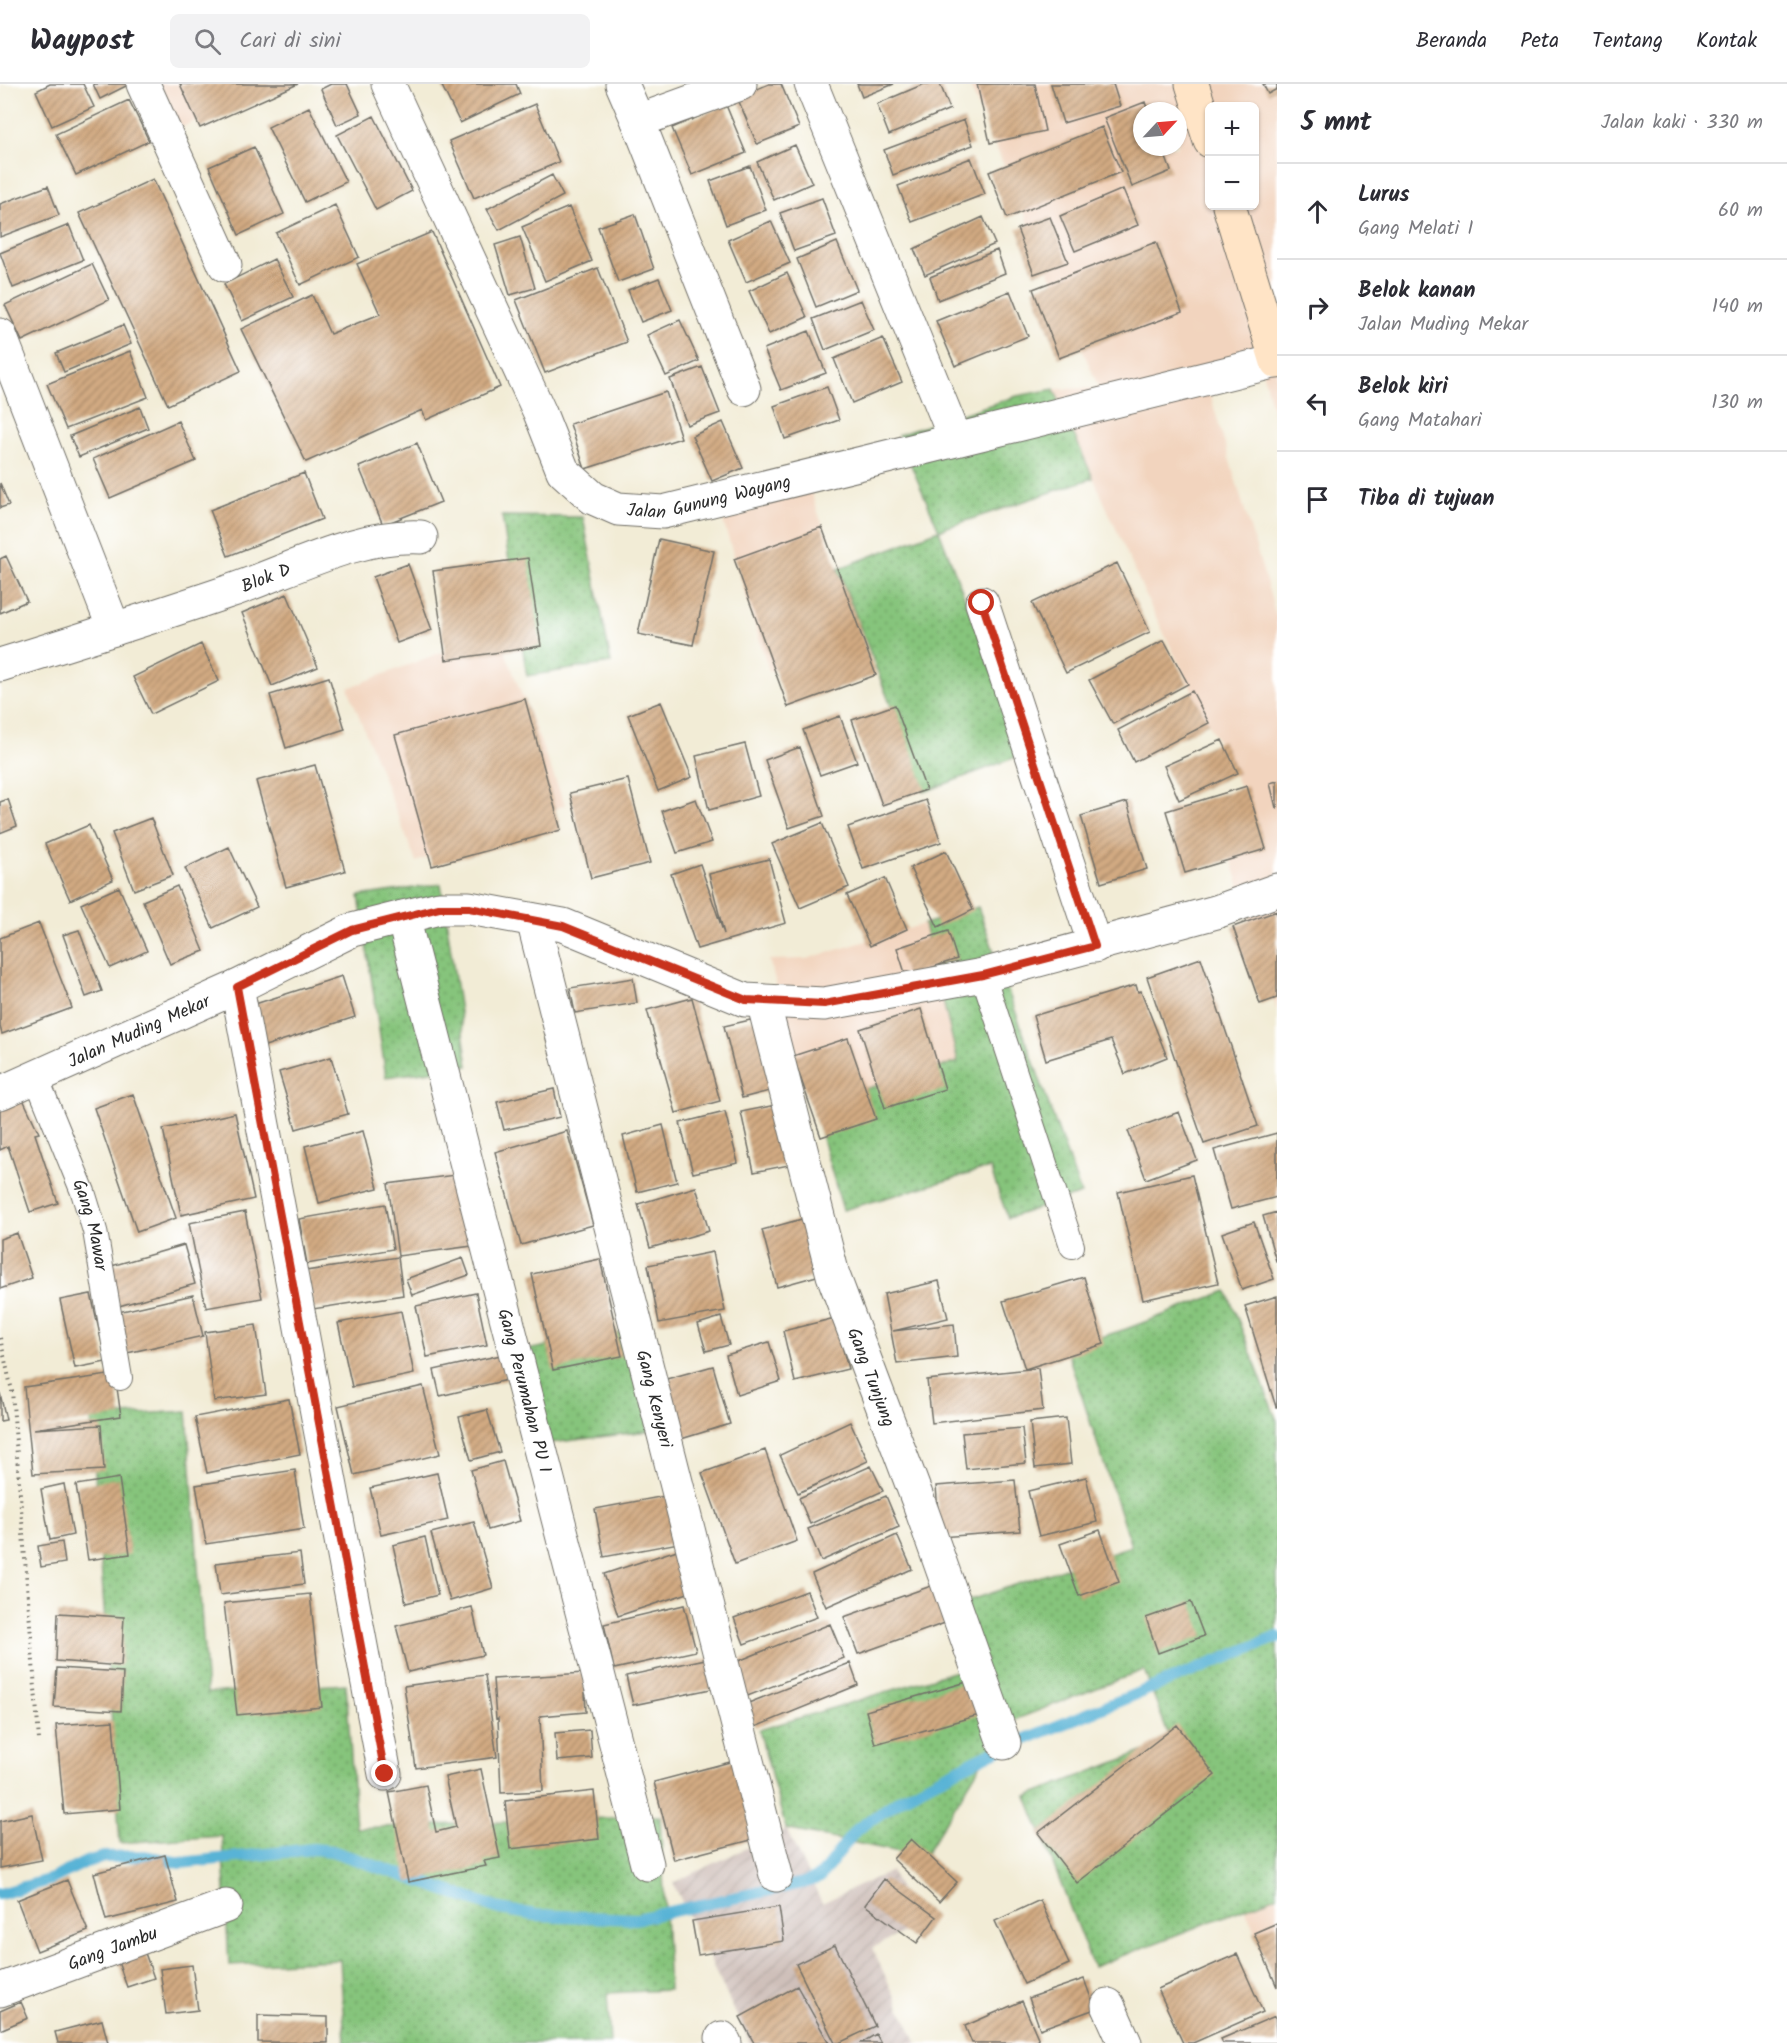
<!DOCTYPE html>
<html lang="id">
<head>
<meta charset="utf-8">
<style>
	body { margin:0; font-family:Kalam,sans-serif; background:#f2f2f3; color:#2b2b33 }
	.controls { position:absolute; right:18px; top:18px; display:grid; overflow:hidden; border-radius:9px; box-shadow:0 2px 4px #0004 }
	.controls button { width:54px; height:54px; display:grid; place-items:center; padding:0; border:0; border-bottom:2px solid #e1e1e2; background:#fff; color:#2b2b33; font:30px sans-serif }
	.compass { position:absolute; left:1133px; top:18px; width:54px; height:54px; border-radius:50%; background:#fff; box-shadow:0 2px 4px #0004; rotate:64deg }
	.stop { position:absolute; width:18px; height:18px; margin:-14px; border:4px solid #c8321e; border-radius:50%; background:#fff }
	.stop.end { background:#c8321e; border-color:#fff; box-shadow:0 2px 6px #0008 }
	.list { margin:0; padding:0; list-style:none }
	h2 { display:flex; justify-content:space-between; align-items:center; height:78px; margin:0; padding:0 24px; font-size:26px }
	h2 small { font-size:20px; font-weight:400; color:#7c7c81 }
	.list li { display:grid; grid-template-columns:39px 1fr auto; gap:18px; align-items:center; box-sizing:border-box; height:96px; padding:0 24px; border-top:2px solid #e1e1e2 }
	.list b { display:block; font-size:22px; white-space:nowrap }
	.list p { margin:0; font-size:20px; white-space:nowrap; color:#7c7c81 }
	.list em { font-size:20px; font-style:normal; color:#7c7c81 }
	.icon { flex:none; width:33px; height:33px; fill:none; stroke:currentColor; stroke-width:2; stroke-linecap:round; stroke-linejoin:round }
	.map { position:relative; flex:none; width:1277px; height:1959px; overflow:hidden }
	header { display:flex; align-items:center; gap:36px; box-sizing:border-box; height:84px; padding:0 30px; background:#fff; border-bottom:2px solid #e1e1e2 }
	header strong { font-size:28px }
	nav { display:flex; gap:33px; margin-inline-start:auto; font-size:21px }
	.search { width:420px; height:54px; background:#f2f2f3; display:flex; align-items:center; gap:15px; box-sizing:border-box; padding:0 21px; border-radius:9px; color:#7c7c81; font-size:22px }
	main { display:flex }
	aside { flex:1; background:#fff }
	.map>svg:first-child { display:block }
	.built { fill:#f2d4be; fill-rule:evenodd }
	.industrial { fill:url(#industrial-furrows) }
	.grass { fill:url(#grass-dots); stroke:#587853; stroke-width:1.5 }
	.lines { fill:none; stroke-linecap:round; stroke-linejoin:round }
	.stream { stroke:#59b3d6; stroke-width:12 }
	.building { fill:url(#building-hatch) }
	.lane-casing { stroke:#716f67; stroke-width:26 }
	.street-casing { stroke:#716f67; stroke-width:35 }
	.secondary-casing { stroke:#716f67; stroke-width:35 }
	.path { stroke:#716f67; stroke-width:4; stroke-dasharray:1.5 4.5; stroke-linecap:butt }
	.lane { stroke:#fff; stroke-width:24 }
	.street { stroke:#fff; stroke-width:33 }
	.secondary { stroke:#ffe4c6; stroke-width:33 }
	.route { stroke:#c8321e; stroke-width:8 }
	.labels { text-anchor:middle; stroke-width:6; stroke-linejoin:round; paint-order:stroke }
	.street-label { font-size:18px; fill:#2b2b2b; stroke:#fff }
</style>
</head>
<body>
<header>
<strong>Waypost</strong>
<div class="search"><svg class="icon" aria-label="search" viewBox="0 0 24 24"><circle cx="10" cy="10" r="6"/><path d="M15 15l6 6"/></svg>Cari di sini</div>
<nav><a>Beranda</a><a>Peta</a><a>Tentang</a><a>Kontak</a></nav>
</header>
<main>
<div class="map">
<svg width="1277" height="1959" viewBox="0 0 1277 1959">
	<defs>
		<pattern id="industrial-furrows" width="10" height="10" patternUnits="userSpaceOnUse" patternTransform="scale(1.5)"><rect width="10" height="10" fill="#cfc0ba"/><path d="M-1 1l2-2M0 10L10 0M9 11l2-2" fill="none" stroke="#b2a5a0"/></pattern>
		<pattern id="grass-dots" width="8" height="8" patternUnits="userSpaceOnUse" patternTransform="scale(1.5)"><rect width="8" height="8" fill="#86c47b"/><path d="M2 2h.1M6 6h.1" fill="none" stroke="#6e9f65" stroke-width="1.8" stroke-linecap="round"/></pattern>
		<pattern id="building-hatch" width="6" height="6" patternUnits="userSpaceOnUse" patternTransform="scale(1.5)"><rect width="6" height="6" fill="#d2aa82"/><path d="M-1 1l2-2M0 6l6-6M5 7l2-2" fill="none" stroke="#ab8b6b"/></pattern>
	</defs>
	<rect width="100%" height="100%" fill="#fff"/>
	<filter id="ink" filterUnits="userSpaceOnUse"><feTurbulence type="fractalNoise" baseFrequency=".0167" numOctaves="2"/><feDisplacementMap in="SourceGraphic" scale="12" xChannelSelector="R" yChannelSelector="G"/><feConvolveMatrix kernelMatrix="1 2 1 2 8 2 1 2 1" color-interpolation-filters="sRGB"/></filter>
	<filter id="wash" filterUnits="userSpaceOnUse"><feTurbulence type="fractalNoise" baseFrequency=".008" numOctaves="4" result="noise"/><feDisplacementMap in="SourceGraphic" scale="24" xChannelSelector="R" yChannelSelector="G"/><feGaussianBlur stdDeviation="1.35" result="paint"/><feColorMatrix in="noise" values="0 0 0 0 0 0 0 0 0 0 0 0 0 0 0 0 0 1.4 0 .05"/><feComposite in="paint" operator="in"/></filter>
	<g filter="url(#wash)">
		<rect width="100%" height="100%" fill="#f2ecd6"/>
		<path class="built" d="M157,0H267L177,46Z
			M969,0H1277V344L1261,282L1206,297L1277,534V927L1222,744L1255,733L1149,519L1054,305L1099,304ZM1210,22H1254V122H1210ZM1142,27H1178V63H1142Z
			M810,406L864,557L769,587L723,437Z
			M497,547L565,721L416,778L348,604Z
			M924,840L958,978L812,1020L769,876L806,875Z
			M1277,1812V1902L1245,1824Z"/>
		<path class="industrial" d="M786,1745L822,1819L891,1787L917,1841L872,1864L917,1959H750L673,1799Z"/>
		<path class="grass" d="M1054,305L1093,394L939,446L1024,670L924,708L838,485L939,446L898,351L1017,312Z
			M502,432L583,433L611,579L527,592Z
			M441,800L468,982L386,993L359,812Z
			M978,823L1081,1110L1008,1134L990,1084L843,1126L812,1020L958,978L924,840Z
			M1227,1207L1277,1337V1812L1093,1883L1027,1712L1171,1657L1144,1586L1006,1639L924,1773L786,1745L759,1646L983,1579L961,1519L1131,1462L1066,1264L1126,1245Z
			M627,1247L663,1345L527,1362L521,1267Z
			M187,1327L207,1609L346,1600L356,1744L660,1732L669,1906L607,1909L610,1959H345L340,1876L229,1881L222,1752L120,1759L91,1333Z"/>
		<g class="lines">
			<path class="stream" d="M0,1810L52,1795L86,1778L104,1773L144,1772L180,1779L313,1765L332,1767L500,1825L536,1831L636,1835L803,1799L820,1793L855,1747L902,1714L938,1695L991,1669L1277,1553"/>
		</g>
		<g id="blocks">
			<path class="building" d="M50,0H83L94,23L52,42L36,7Z
				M93,0H130L100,15Z
				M180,0H298L200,44Z
				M331,0H347L361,30L337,41L321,5Z
				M441,0H516L520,10L460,39Z
				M769,0H781L799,43L757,60L737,13Z
				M857,0H894L862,13Z
				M924,0H940L950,25L889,51L877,20Z
				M977,0H1035L1045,47L990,59Z
				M1051,0H1113L1120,22L1063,39Z
				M1263,0H1277V5L1268,10Z
				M129,16L149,57L76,91L56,50Z
				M1145,18L1148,27H1142V63H1162L1171,87L1132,103L1104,34Z
				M535,20L559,78L474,114L449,57Z
				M726,21L746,69L692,91L672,44Z
				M309,23L346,98L305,118L268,43Z
				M374,32L412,107L376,126L337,51Z
				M964,36L973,61L893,91L884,66Z
				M1102,43L1121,88L1007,134L989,88Z
				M795,61L812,99L774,116L757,78Z
				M254,63L284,130L239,151L209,83Z
				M971,74L985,110L912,138L898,102Z
				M750,82L766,126L726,141L710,97Z
				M552,91L563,112L499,146L487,125Z
				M153,95L241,287L168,321L79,129Z
				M48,102L59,131L0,153V120Z
				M1123,105L1138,141L1075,167L1060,132Z
				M822,114L836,152L794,167L780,129Z
				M335,121L359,173L300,201L276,149Z
				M569,123L592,177L545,197L522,143Z
				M635,130L654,185L618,198L598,143Z
				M983,133L995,160L925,191L914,165Z
				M1050,133L1068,178L1034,190L1017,145Z
				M771,137L790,179L746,198L728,156Z
				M69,141L83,176L13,204L0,169Z
				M432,148L500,303L426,336L422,326L306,378L241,245L312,211L330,250L380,230L357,180Z
				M520,153L535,204L510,211L495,161Z
				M837,158L857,206L816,223L797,175Z
				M1156,158L1182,228L1059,274L1033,205Z
				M997,166L1005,189L938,216L930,193Z
				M274,175L293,213L242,237L224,200Z
				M92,180L109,216L22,257L5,221Z
				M598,184L627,258L545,289L516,216Z
				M787,189L807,233L769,250L749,207Z
				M659,194L672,226L641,238L628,206Z
				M1010,207L1028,252L955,282L936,237Z
				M861,216L874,246L825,266L813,235Z
				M680,236L699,277L666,292L647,251Z
				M123,241L131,260L64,288L56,269Z
				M809,247L826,289L781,306L764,265Z
				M883,254L902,298L852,319L834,275Z
				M130,267L148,313L66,345L47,300Z
				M702,283L720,329L687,341L670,295Z
				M827,303L839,336L785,355L774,322Z
				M666,308L681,354L585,385L570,340Z
				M140,323L148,344L79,373L70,352Z
				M178,337L196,377L110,414L93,375Z
				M723,338L743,384L712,397L692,352Z
				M417,359L441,418L383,441L359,383Z
				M304,389L322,435L228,472L210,426Z
				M0,399L9,421L0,424Z
				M822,443L876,591L788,623L734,475Z
				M659,455L714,467L693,561L638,550Z
				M6,472L27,517L0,529V475Z
				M528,474L541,562L446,576L433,487Z
				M1117,479L1150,548L1066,589L1032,519Z
				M408,480L432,546L397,559L373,493Z
				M287,510L318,583L272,602L242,529Z
				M1164,556L1188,600L1113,640L1089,596Z
				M201,560L219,597L151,630L133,593Z
				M329,593L345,645L286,664L270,611Z
				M1192,607L1209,639L1134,678L1118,646Z
				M525,615L561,746L432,782L395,651Z
				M661,618L692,693L658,707L628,631Z
				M895,621L926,706L882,721L852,636Z
				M840,632L857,678L820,691L803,646Z
				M1222,656L1238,689L1179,716L1164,682Z
				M745,660L759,712L709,726L696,672Z
				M800,663L824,732L789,744L765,676Z
				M315,681L345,787L286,803L256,697Z
				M628,695L650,779L591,794L570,709Z
				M1277,697V724H1276L1270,699Z
				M1247,702L1266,765L1185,789L1166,727Z
				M8,715L17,742L0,749V718Z
				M696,715L712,758L677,769L662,727Z
				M926,716L941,758L863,785L848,743Z
				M1127,718L1147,785L1101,799L1081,732Z
				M151,734L173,791L134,806L112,749Z
				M822,739L849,803L800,824L772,760Z
				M89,741L113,796L70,816L45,760Z
				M229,763L257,823L213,844L185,784Z
				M946,767L973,826L938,843L910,784Z
				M769,775L786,839L697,865L671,790L700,780L724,850L709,790Z
				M885,794L907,845L870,862L847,811Z
				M177,802L204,867L170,880L143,817Z
				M119,803L147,867L110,884L81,820Z
				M1277,827V914L1260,920L1233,843Z
				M39,839L72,924L2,950L0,943V854Z
				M79,846L102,907L86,913L63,851Z
				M948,847L957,875L906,892L897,864Z
				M1201,874L1258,1042L1204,1060L1147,893Z
				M342,892L355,933L265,962L252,921Z
				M633,894L637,919L575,929L570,904Z
				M1136,901L1138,908L1141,907L1167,973L1125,990L1111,956L1046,976L1033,932Z
				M692,914L720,1017L676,1029L647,926Z
				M921,925L945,1005L885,1024L860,945Z
				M759,934L777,1005L742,1014L724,942Z
				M848,954L876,1035L821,1053L793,972Z
				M331,973L348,1030L296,1045L279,988Z
				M554,1005L560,1033L504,1046L497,1018Z
				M133,1010L176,1134L137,1148L94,1024Z
				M22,1013L39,1049L35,1050L58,1119L30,1128L8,1062L0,1066V1023Z
				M781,1020L794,1080L754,1088L741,1028Z
				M725,1028L738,1079L693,1089L680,1039Z
				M1179,1028L1197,1076L1146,1095L1128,1047Z
				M235,1029L254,1115L181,1131L163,1045Z
				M663,1041L677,1098L637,1108L623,1052Z
				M363,1047L378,1104L319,1119L305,1062Z
				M567,1047L593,1141L521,1161L495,1068Z
				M1277,1049V1113L1231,1125L1214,1066Z
				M462,1090L472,1162L398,1172L388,1100Z
				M1192,1091L1218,1199L1143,1216L1118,1108Z
				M696,1103L709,1147L650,1164L638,1120Z
				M385,1120L393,1165L307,1180L299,1135Z
				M245,1128L262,1214L206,1224L189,1139Z
				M1277,1128V1177H1276L1263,1132Z
				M809,1133L824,1190L777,1203L762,1146Z
				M1254,1138L1274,1195L1242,1206L1222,1149Z
				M17,1149L32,1194L0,1205V1155Z
				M184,1161L195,1200L119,1222L108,1183Z
				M713,1168L725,1227L659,1239L648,1181Z
				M398,1173L403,1211L313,1225L306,1187Z
				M463,1174L469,1191L412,1211L406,1195Z
				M600,1175L622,1272L553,1286L532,1190Z
				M1084,1193L1104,1260L1025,1285L1003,1217Z
				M939,1197L948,1234L893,1247L954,1240L957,1273L897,1280L884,1210Z
				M476,1209L487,1261L427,1273L416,1222Z
				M91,1210L106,1278L75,1284L60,1216Z
				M193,1211L203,1252L127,1269L118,1228Z
				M1277,1212V1323H1276L1245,1222Z
				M401,1227L414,1290L352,1303L338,1239Z
				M721,1233L729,1261L706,1267L698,1240Z
				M835,1234L848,1285L795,1298L783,1247Z
				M256,1241L266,1310L214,1317L205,1248Z
				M769,1258L781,1297L737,1311L726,1271Z
				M501,1271L507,1296L440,1312L434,1286Z
				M713,1282L730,1340L681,1355L663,1296Z
				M1038,1284L1043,1326L932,1339L927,1296Z
				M115,1290L121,1332L34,1345L101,1341L104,1386L33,1390L24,1303Z
				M423,1302L440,1370L354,1391L338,1322Z
				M0,1309L6,1336L0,1337Z
				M289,1315L300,1370L207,1389L195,1333Z
				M487,1326L500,1368L471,1376L459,1333Z
				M1066,1334L1071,1380L1035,1384L1030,1338Z
				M850,1338L868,1377L798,1409L780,1371Z
				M1022,1344L1026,1379L966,1385L962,1349Z
				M765,1366L797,1457L735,1480L702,1389Z
				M503,1377L520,1437L488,1446L471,1386Z
				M871,1382L883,1407L810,1440L799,1414Z
				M295,1386L304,1445L206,1460L196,1401Z
				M437,1389L448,1436L381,1451L370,1404Z
				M1086,1393L1097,1438L1039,1452L1028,1407Z
				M119,1394L130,1470L88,1476L76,1401Z
				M1015,1396L1020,1447L940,1453L936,1402Z
				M64,1400L73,1451L50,1456L41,1405Z
				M670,1411L679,1459L604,1473L595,1425Z
				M886,1412L899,1443L821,1477L808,1445Z
				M474,1438L493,1504L450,1517L431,1449Z
				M1100,1446L1119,1498L1079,1512L1060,1460Z
				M897,1451L912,1485L826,1523L812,1490Z
				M425,1453L438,1511L406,1519L393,1461Z
				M62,1458L65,1479L41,1483L38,1462Z
				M677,1466L691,1508L618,1532L604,1490Z
				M300,1469L304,1500L220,1511L216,1479Z
				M931,1502L945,1539L858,1570L844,1533Z
				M807,1507L817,1533L744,1560L734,1534Z
				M310,1510L322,1623L237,1631L224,1519Z
				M1191,1518L1204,1552L1158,1569L1146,1534Z
				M684,1521L696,1567L614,1585L604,1540Z
				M472,1523L483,1571L408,1588L396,1542Z
				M58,1529L124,1533L121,1582L56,1577Z
				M830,1540L844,1574L745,1613L731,1580Z
				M710,1574L716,1604L633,1621L626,1592Z
				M850,1579L858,1601L755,1643L746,1620Z
				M57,1584L123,1588L121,1627L54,1623Z
				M584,1589L586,1628L540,1632L543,1707L501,1709L498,1634L496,1635L493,1595Z
				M485,1591L497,1673L416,1684L404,1602Z
				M974,1596L983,1630L875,1660L866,1627Z
				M113,1637L120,1725L64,1730L56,1641Z
				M1177,1641L1215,1691L1077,1799L1038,1749Z
				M590,1646L592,1674L557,1677L555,1649Z
				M734,1677L755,1755L674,1776L654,1698Z
				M481,1685L500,1774L484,1777L486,1782L408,1798L389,1708L426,1701L436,1748L456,1743L445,1693Z
				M594,1707L599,1755L510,1765L505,1717Z
				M32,1730L42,1776L0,1784V1737Z
				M911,1755L957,1798L939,1818L893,1775Z
				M165,1771L178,1818L106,1836L94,1789Z
				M884,1795L936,1833L917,1859L865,1821Z
				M67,1796L88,1847L37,1867L17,1816Z
				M1040,1816L1069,1880L1024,1900L995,1837Z
				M779,1823L784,1857L698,1871L692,1837Z
				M1277,1839V1903L1254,1849Z
				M835,1861L875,1942L839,1959H835L796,1880Z
				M145,1869L154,1894L127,1903L118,1878Z
				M1237,1870L1263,1928L1193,1959H1183L1158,1905Z
				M192,1881L198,1926L166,1930L160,1885Z
				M1084,1895L1095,1925L1040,1945L1029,1914Z
				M797,1902L829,1959H754L740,1933Z
				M1022,1917L1039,1956L1033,1959H972L965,1942Z
				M21,1918L28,1934L0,1946V1927Z
				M258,1931L328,1933V1959L258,1958Z
				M1275,1932L1277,1959H1223L1221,1955Z
				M102,1936L108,1959H58L55,1948Z
				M876,1950L881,1959H861Z"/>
		</g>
	</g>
	<g filter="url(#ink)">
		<use href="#blocks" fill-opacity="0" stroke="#716f67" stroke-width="1.5"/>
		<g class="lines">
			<defs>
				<g id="lane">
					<path d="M983,891L1072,1162"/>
					<path id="s1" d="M36,993L83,1108L95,1147L120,1294"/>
				</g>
				<g id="street">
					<path d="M143,0L225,181"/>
					<path id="s2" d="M388,0L540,329L563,387L593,414L618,425L663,428L1277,277"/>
					<path d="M622,0L638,37"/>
					<path d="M740,0L638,37L744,305"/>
					<path d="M811,0L955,354"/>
					<path d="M0,251L114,545"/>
					<path d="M982,519L1095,862"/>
					<path id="s3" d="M0,581C77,557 154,533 230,507C292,486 355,450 421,453"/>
					<path id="s4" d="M403,833L647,1780"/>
					<path id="s5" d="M533,836L776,1791"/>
					<path d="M237,903L385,1690"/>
					<path id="s6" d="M763,917L833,1191L919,1419L1004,1659"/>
					<path id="s7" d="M0,1009L237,903L352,846L439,824H469L563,841L745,916L824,920L983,891L1216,828L1277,806"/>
					<path id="s8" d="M0,1906L226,1822"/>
					<path d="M1108,1921L1125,1959"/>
					<path d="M722,1954L725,1959"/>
				</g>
				<path id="secondary" d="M1192,0L1210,57
					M1229,122L1277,278"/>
			</defs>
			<use href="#lane" class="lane-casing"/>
			<use href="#street" class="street-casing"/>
			<use href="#secondary" class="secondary-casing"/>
			<path class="path" d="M0,1254L12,1307L39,1656"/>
			<use href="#lane" class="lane"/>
			<use href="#street" class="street"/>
			<use href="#secondary" class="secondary"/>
		</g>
	</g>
	<g class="lines" filter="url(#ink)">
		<path class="route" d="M385,1690L237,903L352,846L439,824H469L563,842L746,916L824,920L983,891L1095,862L982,519"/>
	</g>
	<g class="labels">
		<g class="street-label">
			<text dy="6" stroke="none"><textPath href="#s2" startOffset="585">Jalan Gunung Wayang</textPath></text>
			<text dy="6" stroke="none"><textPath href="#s3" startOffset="280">Blok D</textPath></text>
			<text dy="6" stroke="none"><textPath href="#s7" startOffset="152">Jalan Muding Mekar</textPath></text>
			<text dy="6" stroke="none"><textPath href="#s1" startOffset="158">Gang Mawar</textPath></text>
			<text dy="6" stroke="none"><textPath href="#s6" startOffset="392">Gang Tunjung</textPath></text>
			<text dy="6" stroke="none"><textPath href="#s4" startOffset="489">Gang Perumahan PU I</textPath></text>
			<text dy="6" stroke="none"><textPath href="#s5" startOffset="494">Gang Kenyeri</textPath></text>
			<text dy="6" stroke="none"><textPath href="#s8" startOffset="120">Gang Jambu</textPath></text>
		</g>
	</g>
</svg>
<div class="controls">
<button>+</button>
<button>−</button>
</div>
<svg class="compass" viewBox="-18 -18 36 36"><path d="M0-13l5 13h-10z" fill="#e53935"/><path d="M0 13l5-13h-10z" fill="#7c7c81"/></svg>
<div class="stop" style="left:982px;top:519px"></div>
<div class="stop end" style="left:385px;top:1690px"></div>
</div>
<aside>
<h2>5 mnt<small>Jalan kaki · 330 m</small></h2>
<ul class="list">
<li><svg class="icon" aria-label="ahead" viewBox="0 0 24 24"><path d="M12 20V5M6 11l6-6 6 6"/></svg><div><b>Lurus</b><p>Gang Melati I</p></div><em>60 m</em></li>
<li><svg class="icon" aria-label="right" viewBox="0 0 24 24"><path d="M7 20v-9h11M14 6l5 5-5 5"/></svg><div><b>Belok kanan</b><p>Jalan Muding Mekar</p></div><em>140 m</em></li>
<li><svg class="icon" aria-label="left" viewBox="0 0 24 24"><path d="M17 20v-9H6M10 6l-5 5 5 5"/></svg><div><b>Belok kiri</b><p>Gang Matahari</p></div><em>130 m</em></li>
<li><svg class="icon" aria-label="arrive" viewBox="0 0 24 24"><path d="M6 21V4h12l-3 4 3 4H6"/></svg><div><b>Tiba di tujuan</b></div></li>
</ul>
</aside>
</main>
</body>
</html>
